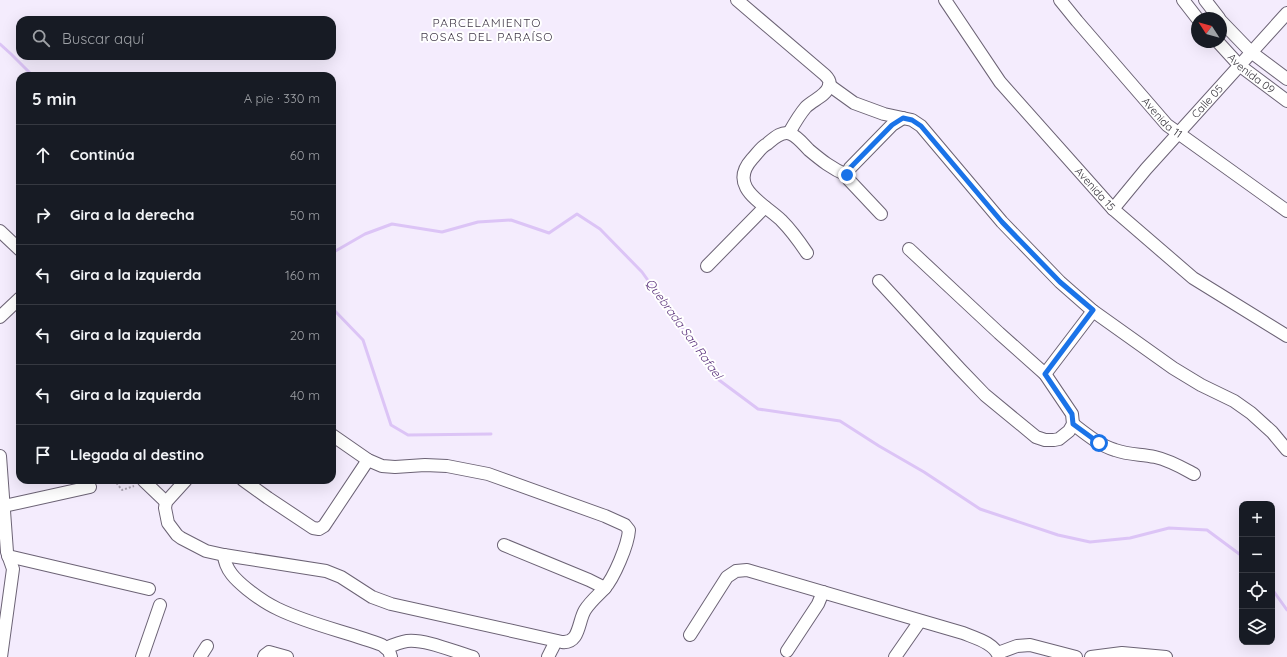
<!DOCTYPE html>
<html lang="es">
<head>
<meta charset="utf-8">
<style>
	body { margin:0; font-family:Quicksand,sans-serif; background:#242831; color:#f1f3f6 }
	.controls { position:absolute; right:12px; bottom:12px; display:grid; overflow:hidden; border-radius:8px; box-shadow:0 4px 16px #0002 }
	.controls button { width:36px; height:36px; display:grid; place-items:center; padding:0; border:0; border-bottom:1px solid #363941; background:#171b24; color:#f1f3f6; font:20px sans-serif }
	.compass { position:absolute; left:1191px; top:12px; width:36px; height:36px; border-radius:50%; background:#171b24; box-shadow:0 4px 16px #0002; rotate:306deg }
	.stop { position:absolute; width:12px; height:12px; margin:-9px; border:3px solid #1a73e8; border-radius:50%; background:#fff }
	.stop.end { background:#1a73e8; border-color:#fff; box-shadow:0 1px 4px #0008 }
	.list { margin:0; padding:0; list-style:none }
	h2 { display:flex; justify-content:space-between; align-items:center; height:52px; margin:0; padding:0 16px; font-size:17px }
	h2 small { font-size:13px; font-weight:400; color:#9ea1a6 }
	.list li { display:grid; grid-template-columns:26px 1fr auto; gap:12px; align-items:center; box-sizing:border-box; height:60px; padding:0 16px; border-top:1px solid #363941 }
	.list b { display:block; font-size:15px; white-space:nowrap }
	.list em { font-size:13px; font-style:normal; color:#9ea1a6 }
	.icon { flex:none; width:22px; height:22px; fill:none; stroke:currentColor; stroke-width:2; stroke-linecap:round; stroke-linejoin:round }
	.map { position:relative; flex:none; width:1287px; height:657px; overflow:hidden }
	.search { position:absolute; background:#171b24; box-shadow:0 4px 16px #0002; left:16px; top:16px; width:320px; height:44px; display:flex; align-items:center; gap:10px; box-sizing:border-box; padding:0 14px; border-radius:12px; color:#9ea1a6; font-size:15px }
	.panel { position:absolute; background:#171b24; box-shadow:0 4px 16px #0002; left:16px; top:72px; width:320px; height:412px; border-radius:12px }
	.map>svg:first-child { display:block }
	.lines { fill:none; stroke-linecap:round; stroke-linejoin:round }
	.stream { stroke:#dcc4f6; stroke-width:3 }
	.minor-casing { stroke:#6c6375; stroke-width:14 }
	.path { stroke:#afa8b6; stroke-width:2; stroke-dasharray:2 2; stroke-linecap:butt }
	.minor { stroke:#fff; stroke-width:12 }
	.route { stroke:#1a73e8; stroke-width:5 }
	.labels { text-anchor:middle; stroke-width:4; stroke-linejoin:round; paint-order:stroke }
	.street-label { font-size:11px; fill:#39363e; stroke:#fff }
	.neighbourhood-label { font-size:12px; letter-spacing:1px; fill:#403848; stroke:#fff }
	.water-label { font-size:12px; font-style:italic; fill:#5b337c; stroke:#fff }
</style>
</head>
<body>
<div class="map">
<svg width="1287" height="657" viewBox="0 0 1287 657">
	<rect width="100%" height="100%" fill="#f4ecfd"/>
	<g class="lines">
		<path class="stream" d="M0,44L11,54L33,76
			M332,253L365,234L392,224L442,232L478,222L511,220L549,233L577,214L600,229L642,272L719,380L758,409L840,421L879,446L924,472L980,509L1058,535L1090,542L1130,538L1169,528L1207,530L1242,556
			M332,310L335,311L363,340L391,425L408,435L491,434
			M1272,589L1287,610"/>
		<defs>
			<g id="minor">
				<path d="M737,0L825,75C828,78 831,82 829,86C826,96 813,100 806,107C799,115 794,124 789,133"/>
				<path id="s1" d="M945,0L1000,82L1113,209L1193,278L1287,336"/>
				<path id="s2" d="M1060,0L1077,21L1167,125L1287,211"/>
				<path d="M1183,0L1197,18"/>
				<path d="M1205,0L1219,18"/>
				<path d="M1221,21L1251,52L1287,79"/>
				<path id="s3" d="M1218,42L1239,65L1287,101"/>
				<path d="M829,85L854,103L884,114L912,120L921,126L1002,222L1060,282L1093,311L1173,368L1201,385L1234,401L1251,413L1272,432L1287,450"/>
				<path id="s4" d="M1113,209L1146,169L1287,13"/>
				<path d="M881,214L849,180L847,173L850,168L892,125L903,118"/>
				<path d="M0,231L20,250"/>
				<path d="M807,253C799,241 791,230 781,220C763,203 727,187 752,159C757,154 761,147 767,144C773,139 782,130 791,134C798,137 804,145 809,150C821,160 832,169 847,175"/>
				<path d="M707,266L765,207"/>
				<path d="M879,281L960,369L985,395L1036,437L1045,440H1054L1059,439L1069,431L1073,424L1072,414L1045,374L999,333L909,249"/>
				<path d="M0,317L20,298"/>
				<path d="M1045,374L1093,311"/>
				<path d="M1073,424C1086,434 1099,445 1115,450C1129,455 1141,454 1155,457C1169,460 1181,467 1194,474"/>
				<path d="M0,456L7,552L13,569L1,657"/>
				<path d="M186,480L166,502L165,508L168,523L177,535L181,538L206,551L224,555L326,571L341,577L372,597L391,604L562,642C580,644 578,621 585,610C590,602 597,596 604,589C614,578 628,545 629,530L625,525L605,516L488,474L447,466L425,465L395,467L382,466L368,460L332,435"/>
				<path d="M243,480L268,498L313,528L319,529L324,526L368,460"/>
				<path d="M144,481L166,502"/>
				<path d="M0,510L4,506L90,487"/>
				<path d="M504,545L589,580L605,588"/>
				<path d="M224,555C225,570 236,580 247,589C257,597 267,604 278,609C311,625 348,632 382,645L389,651L391,657"/>
				<path d="M8,556L149,589"/>
				<path d="M690,635L727,577L736,571L747,570L963,633C975,638 995,643 999,657"/>
				<path d="M386,648C393,645 400,642 407,641C426,639 455,652 473,657"/>
				<path d="M787,651L818,604L823,592"/>
				<path d="M998,653L1017,646L1030,645L1076,657"/>
				<path d="M142,657L160,605"/>
				<path d="M200,657L207,646"/>
				<path d="M264,657L265,655L269,652L287,657"/>
				<path d="M548,657L556,641"/>
				<path d="M895,657L920,621"/>
				<path d="M1091,657L1122,653L1166,657"/>
			</g>
		</defs>
		<use href="#minor" class="minor-casing"/>
		<path class="path" d="M114,480L122,490L134,486
			M100,483L105,480"/>
		<use href="#minor" class="minor"/>
	</g>
	<g class="lines">
		<path class="route" d="M847,175L850,168L892,125L903,118L912,120L921,126L1002,222L1060,282L1093,310L1045,374L1072,414L1073,424L1099,443"/>
	</g>
	<g class="labels">
		<g class="street-label">
			<text dy="4" stroke="none"><textPath href="#s3" startOffset="46">Avenida 09</textPath></text>
			<text dy="4" stroke="none"><textPath href="#s4" startOffset="143">Calle 05</textPath></text>
			<text dy="4" stroke="none"><textPath href="#s2" startOffset="156">Avenida 11</textPath></text>
			<text dy="4" stroke="none"><textPath href="#s1" startOffset="242">Avenida 15</textPath></text>
		</g>
		<g class="neighbourhood-label">
			<text x="487" y="27">PARCELAMIENTO<tspan x="487" dy="14">ROSAS DEL PARAÍSO</tspan></text>
		</g>
		<g class="water-label">
			<text transform="translate(684 329) rotate(54)" y="4">Quebrada San Rafael</text>
		</g>
	</g>
</svg>
<div class="controls">
<button>+</button>
<button>−</button>
<button><svg class="icon" aria-label="locate" viewBox="0 0 24 24"><circle cx="12" cy="12" r="6"/><path d="M12 2v4M12 18v4M2 12h4M18 12h4"/></svg></button>
<button><svg class="icon" aria-label="layers" viewBox="0 0 24 24"><path d="M12 4l9 5-9 5-9-5zM3 14l9 5 9-5"/></svg></button>
</div>
<svg class="compass" viewBox="-18 -18 36 36"><path d="M0-13l5 13h-10z" fill="#e53935"/><path d="M0 13l5-13h-10z" fill="#9ea1a6"/></svg>
<div class="stop" style="left:1099px;top:443px"></div>
<div class="stop end" style="left:847px;top:175px"></div>
<div class="search"><svg class="icon" aria-label="search" viewBox="0 0 24 24"><circle cx="10" cy="10" r="6"/><path d="M15 15l6 6"/></svg>Buscar aquí</div>
<section class="panel">
<h2>5 min<small>A pie · 330 m</small></h2>
<ul class="list">
<li><svg class="icon" aria-label="ahead" viewBox="0 0 24 24"><path d="M12 20V5M6 11l6-6 6 6"/></svg><div><b>Continúa</b></div><em>60 m</em></li>
<li><svg class="icon" aria-label="right" viewBox="0 0 24 24"><path d="M7 20v-9h11M14 6l5 5-5 5"/></svg><div><b>Gira a la derecha</b></div><em>50 m</em></li>
<li><svg class="icon" aria-label="left" viewBox="0 0 24 24"><path d="M17 20v-9H6M10 6l-5 5 5 5"/></svg><div><b>Gira a la izquierda</b></div><em>160 m</em></li>
<li><svg class="icon" aria-label="left" viewBox="0 0 24 24"><path d="M17 20v-9H6M10 6l-5 5 5 5"/></svg><div><b>Gira a la izquierda</b></div><em>20 m</em></li>
<li><svg class="icon" aria-label="left" viewBox="0 0 24 24"><path d="M17 20v-9H6M10 6l-5 5 5 5"/></svg><div><b>Gira a la izquierda</b></div><em>40 m</em></li>
<li><svg class="icon" aria-label="arrive" viewBox="0 0 24 24"><path d="M6 21V4h12l-3 4 3 4H6"/></svg><div><b>Llegada al destino</b></div></li>
</ul>
</section>
</div>
</body>
</html>
